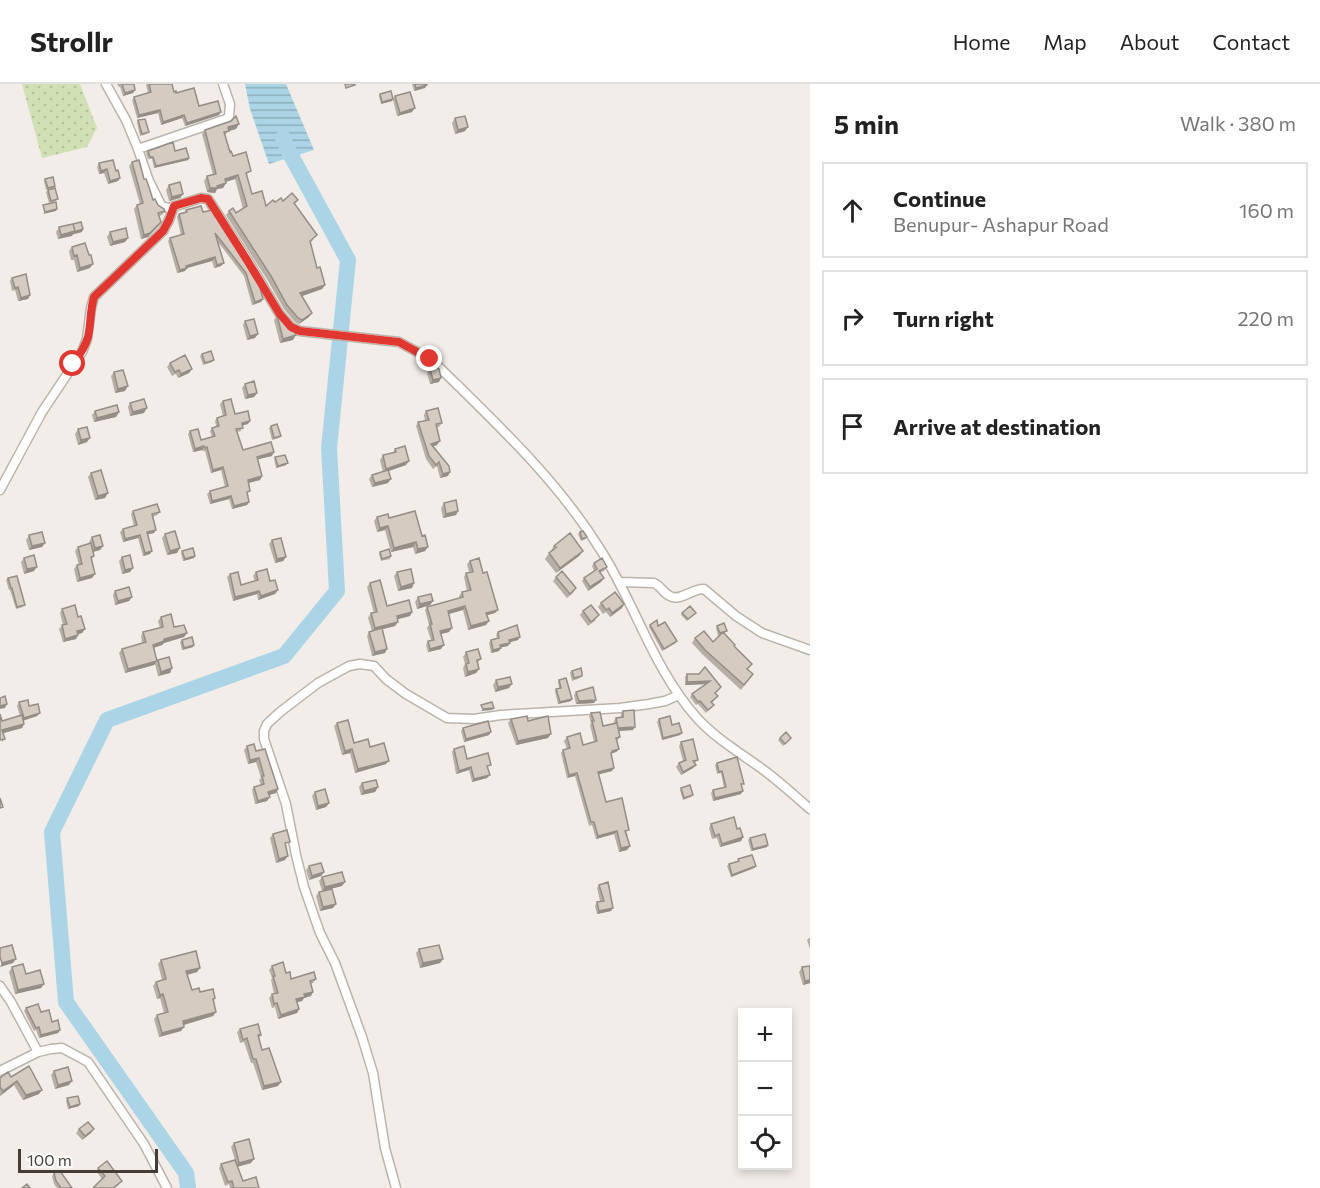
<!DOCTYPE html>
<html lang="en">
<head>
<meta charset="utf-8">
<style>
	body { margin:0; font-family:Commissioner,sans-serif; background:#f6f6f6; color:#222 }
	.controls { position:absolute; right:18px; bottom:18px; display:grid; overflow:hidden; border-radius:0px; box-shadow:0 3px 9px #0003 }
	.controls button { width:54px; height:54px; display:grid; place-items:center; padding:0; border:0; border-bottom:2px solid #e0e0e0; background:#fff; color:#222; font:30px sans-serif }
	.scale { position:absolute; left:18px; bottom:15px; width:140px; box-sizing:border-box; padding-left:6px; border:3px solid #443e37; border-top:0; font-size:16px; line-height:21px; white-space:nowrap; color:#443e37; -webkit-text-stroke:4px #fff; paint-order:stroke }
	.stop { position:absolute; width:18px; height:18px; margin:-14px; border:4px solid #e03730; border-radius:50%; background:#fff }
	.stop.end { background:#e03730; border-color:#fff; box-shadow:0 2px 6px #0008 }
	.list { margin:0; padding:0; list-style:none }
	h2 { display:flex; justify-content:space-between; align-items:center; height:78px; margin:0; padding:0 24px; font-size:26px }
	h2 small { font-size:20px; font-weight:400; color:#767676 }
	.list li { display:grid; grid-template-columns:39px 1fr auto; gap:18px; align-items:center; box-sizing:border-box; height:96px; margin:0 12px 12px; padding:0 12px; border:2px solid #e0e0e0; border-radius:0px }
	.list b { display:block; font-size:22px; white-space:nowrap }
	.list p { margin:0; font-size:20px; white-space:nowrap; color:#767676 }
	.list em { font-size:20px; font-style:normal; color:#767676 }
	.icon { flex:none; width:33px; height:33px; fill:none; stroke:currentColor; stroke-width:2; stroke-linecap:round; stroke-linejoin:round }
	.map { position:relative; flex:none; width:810px; height:1104px; overflow:hidden }
	header { display:flex; align-items:center; gap:36px; box-sizing:border-box; height:84px; padding:0 30px; background:#fff; border-bottom:2px solid #e0e0e0 }
	header strong { font-size:28px }
	nav { display:flex; gap:33px; margin-inline-start:auto; font-size:21px }
	main { display:flex }
	aside { flex:1; background:#fff }
	.map>svg:first-child { display:block }
	.park { fill:url(#park-dots) }
	.water { fill:url(#water-rules) }
	.lines { fill:none; stroke-linecap:round; stroke-linejoin:round }
	.river { stroke:#abd5e7; stroke-width:16 }
	.street-casing { stroke:#bcb4ab; stroke-width:11 }
	.street { stroke:#fff; stroke-width:8 }
	.wall { fill:#b7afa6 }
	.shaded-wall { fill:#958e87 }
	.building { fill:#d5cbc1; stroke:#958e87; stroke-width:1.5 }
	.route { stroke:#e03730; stroke-width:8 }
</style>
</head>
<body>
<header>
<strong>Strollr</strong>
<nav><a>Home</a><a>Map</a><a>About</a><a>Contact</a></nav>
</header>
<main>
<div class="map">
<svg width="810" height="1104" viewBox="0 0 810 1104">
	<defs>
		<pattern id="park-dots" width="8" height="8" patternUnits="userSpaceOnUse" patternTransform="scale(1.5)"><rect width="8" height="8" fill="#d2e1b5"/><path d="M2 2h.1M6 6h.1" fill="none" stroke="#b6c29c" stroke-width="1.8" stroke-linecap="round"/></pattern>
		<pattern id="water-rules" width="6" height="5" patternUnits="userSpaceOnUse" patternTransform="scale(1.5)"><rect width="6" height="5" fill="#abd5e7"/><path d="M0 2.5h6" fill="none" stroke="#8daebc"/></pattern>
	</defs>
	<rect width="100%" height="100%" fill="#f2ede8"/>
	<path class="park" d="M22,0H80L97,44L87,63L42,74Z"/>
	<path class="water" d="M245,0H286L314,66L269,80L250,25Z"/>
	<g class="lines">
		<path class="river" d="M188,1104L186,1089L66,918L52,748L107,636L284,572L337,507L329,364L348,176L288,66L283,54"/>
		<defs>
			<path id="street" d="M106,0L126,36L138,65L149,97L161,121L164,123L169,124L201,114L208,115L247,175L279,229L291,243L300,247L399,258L430,275L441,285C498,341 557,396 600,465C635,519 653,585 697,634C716,655 742,670 765,687C781,699 795,712 810,725
				M138,65L226,35L229,32L230,20L223,0
				M0,406L42,328L82,268L87,255L91,224L94,213L163,147L169,136L174,122
				M620,498L654,499C661,502 663,509 670,512C680,518 693,504 704,505L736,532L762,549L810,566
				M0,902L11,918L38,968L51,965L62,964L88,978L144,1060L167,1104
				M0,987L38,968
				M396,1104L385,1064L373,989L362,953L335,879L320,849L304,803L296,771L286,720L264,655V647L267,640L280,628L318,599L349,582L360,580L374,582L386,595L406,610L447,634L474,635L501,631L620,624L649,620L665,617L679,611"/>
		</defs>
		<use href="#street" class="street-casing"/>
		<use href="#street" class="street"/>
	</g>
	<path class="wall" d="M117,0H134L135,6L133,9L123,12L120,3H119Z
		M146,0H172L174,8L199,22L219,31L185,42L182,34L161,41L158,29L137,34L132,16L134,13L148,9Z
		M412,0H427L425,4L414,7Z
		M380,10L393,15L395,12L412,28L397,32L393,16L392,17L381,20L379,12Z
		M455,34L465,47L455,50L452,39Z
		M138,36L147,50L140,52L137,38Z
		M231,37L236,45L229,47L225,51L230,68L248,91H246L252,110L266,122L275,118L298,116L295,120L314,155L310,159L317,184L325,201L322,205L301,212L309,233L299,240L295,238L284,225L268,197L226,131L229,127L236,129L243,125L235,95L225,98L226,99L223,104L217,105L215,109L207,108L204,97L207,92L213,91L202,50L205,46Z
		M148,67H175L189,74L188,76L154,84L152,75H148L146,69Z
		M132,78L144,95L153,116L165,127L162,131L159,132L161,138L159,142L148,153L141,155L134,125L137,121L140,120L129,82Z
		M99,79L116,87L120,94L118,97L108,100L104,89L99,90L97,83Z
		M45,95L55,102L54,104L46,106L44,97Z
		M169,101L183,110L180,114L169,117L166,106Z
		M48,106L56,117L49,119L46,108Z
		M186,126L203,128L212,126L263,215L261,218L252,221L244,192L218,158L221,182L214,184L212,177L187,184L185,187L177,189L168,157L170,154L181,151L177,133L179,130L184,129Z
		M59,143L82,148L58,155L56,148Z
		M110,148L128,154L125,158L110,162L107,153Z
		M72,163L90,184L77,188L74,176H71L69,167Z
		M12,194L30,211L28,215L18,217L15,206L12,207L10,197Z
		M277,231L293,256L280,259L274,236Z
		M245,237L255,254L247,256L243,241Z
		M202,270L213,278L203,281L200,272Z
		M170,279L192,285L189,289L178,294L176,290L172,292L167,283Z
		M430,285L439,298L430,300L427,289Z
		M114,288L125,307L115,309L111,292Z
		M245,300L257,309L254,313L245,315L242,304Z
		M223,317L235,330L248,340L242,341L241,347L237,348L243,366L272,372L258,375L262,392L260,396L248,399L247,410L249,418L247,421L232,425L229,415L210,420L207,410L210,407L225,403L221,386L211,389L205,367H202V366L193,368L188,350L190,347L201,356L212,353L210,347L212,344L216,342L215,337L217,334L223,332L220,320Z
		M130,319L144,329L130,332L128,323Z
		M95,327L119,328L116,333L94,338L92,331Z
		M426,327L442,339L439,343H436L437,361L433,362L448,392L440,394L437,382L433,385L426,375L416,342L418,338L425,337L424,331Z
		M271,342L281,352L279,354L272,356L269,344Z
		M78,345L87,358L78,361L75,350Z
		M395,365L406,381L389,387L388,399L372,403L369,395L372,391L383,388L380,376L383,371L393,369Z
		M275,373L286,381L276,384L274,375Z
		M91,389L105,414L95,416L88,393Z
		M444,419L458,427L456,431L443,434L441,424Z
		M133,427L160,428L157,431L153,433L154,449L148,450L152,467L150,470L143,472L138,454L123,458L120,448L123,445L134,442L131,430Z
		M377,433L389,434L422,452L428,463L425,467L415,470L413,463L391,468L385,446L377,448L374,437Z
		M580,448L586,455L581,457L578,450Z
		M165,450L177,469L167,471L162,454Z
		M29,451L45,459L42,463L29,466L26,456Z
		M92,453L103,462L100,466L93,468L94,472L91,476L95,490L92,494L77,498L74,485L77,481H79L75,467L78,463L90,460L89,458Z
		M272,456L286,473L283,477L275,479L269,460Z
		M554,462L583,467L579,472L556,489L545,475Z
		M182,467L195,472L194,474L183,477L181,469Z
		M380,468L391,472L390,475L381,477L379,470Z
		M122,473L133,484L130,488L122,490L119,477Z
		M24,474L34,487L24,490L21,478Z
		M470,477L495,529L487,531L486,541L468,546L463,526L448,530L449,548L441,550V565L428,568L426,561L428,557L431,556L427,544L429,541L425,526L427,523L460,514L459,512L462,508L467,507L464,493L466,489L469,488L467,480Z
		M594,479L607,483L604,487L600,489L601,498L588,507L582,497L584,494L594,487L592,482Z
		M256,488L270,497L278,506L275,510L258,516L257,510L233,517L227,493L230,490L241,501L255,497L253,492Z
		M397,488L412,504L398,507L394,492Z
		M556,493L576,504L573,509L567,514L553,497Z
		M8,494L23,523L16,525L10,506H9L6,496Z
		M370,499L387,522L412,528L410,532L398,535V538L395,542L382,545L385,569L372,572L367,552L369,548L372,547L368,534L371,529H374L367,503Z
		M115,507L132,513L129,517L115,521L113,511Z
		M418,513L433,517L430,521L417,525L415,518Z
		M601,519L624,520L622,524L610,533L606,528L603,530L598,523Z
		M62,525L78,533L85,545L82,549L78,550V551L76,555L63,558L59,545L63,541L60,529Z
		M583,527L596,536L588,542L580,531Z
		M682,529L694,531L687,537L681,531Z
		M161,533L174,543L187,549L184,553L164,559L162,561L153,564L157,577L154,581L125,589L119,569L122,565L142,559L141,552L143,548L160,544L158,537Z
		M650,541L658,542L676,559L662,567L649,543Z
		M717,542L727,547L724,549L734,562L748,585L753,590L741,606L702,570L692,559L695,554L713,558L720,551L718,552L716,544Z
		M498,548L518,556L509,558L508,562L501,563L499,567L491,569L489,559L491,556L497,554L496,551Z
		M182,556L194,561L193,563L182,566L180,558Z
		M466,568L481,575L477,579L479,585L476,589L465,593L463,584L465,580L463,573Z
		M158,576L172,584L170,589L158,592L155,580Z
		M572,587L582,592L580,594L572,597L570,589Z
		M687,590L719,606L715,609L718,612L712,619L714,621L706,629L698,620L696,621L690,613L692,610L706,600L685,601V593Z
		M496,596L509,604L495,608L493,601Z
		M559,596L571,617L558,620L555,607L556,605L559,604L558,598Z
		M576,608L594,619L576,620L574,611Z
		M19,618L29,622L37,632L23,637L24,640L22,644L3,649L5,655L2,658V637L20,632L17,622Z
		M623,627L633,646L619,647L620,653L617,657L619,665L616,668L612,669L611,671L612,687L599,690L606,718L627,749L630,762L627,766L619,768L614,750L596,755L592,741L589,742L575,692L567,694L561,669L563,666L567,665L564,657L567,653L583,661L594,658L590,641L591,639L589,632L591,629L603,642L614,639V637L616,634L621,633V630Z
		M511,635L528,637L548,654L516,661L508,639Z
		M659,635L672,641L680,651L662,656L657,638Z
		M337,639L354,659L370,663L386,680L355,689L350,669L342,671L334,642Z
		M463,644L489,651L464,658L461,647Z
		M780,654H791L783,662L778,656Z
		M681,658L698,676L695,679L696,681L693,684L681,691L676,683L679,679L683,677L679,662Z
		M247,662L256,667L278,705L276,709L269,711L267,717L255,720L252,706L254,703L261,701L259,696L261,694L256,678L248,680L244,666Z
		M454,665L467,675L489,684H488L487,694L472,698L469,686L456,690L452,668Z
		M717,679L741,703V710L713,717L711,709L713,706L724,704L721,689L717,690L715,681Z
		M362,699L378,703L375,708L361,711L359,703Z
		M681,704L693,711L691,713L683,716L680,706Z
		M315,708L329,719L326,723L316,726L312,712Z
		M711,740L737,745L743,753L741,757L720,763L717,754L712,755L709,744Z
		M273,750L287,762H286L285,776L276,779L270,754Z
		M750,754L767,763L751,767L748,756Z
		M738,775L756,782L754,784L731,793L727,782L729,780L737,778Z
		M309,782L324,788L321,792L309,796L306,786Z
		M322,793L342,802L322,807L319,797Z
		M599,801L611,827L597,830L595,822L597,818L600,817L597,804Z
		M319,808L333,824L320,827L316,812Z
		M809,854H810V865L807,856Z
		M419,865L443,875L440,879L420,884L416,869Z
		M161,876L200,884L197,888L187,891L192,906L215,914L214,917L216,928L213,932L184,941V943L181,947L159,953L154,935L157,931L164,929L160,914L157,915L153,902L156,898L162,896L158,880Z
		M272,882L286,889L291,895H316L313,899L311,900V912L304,914L302,917L297,918L299,925L297,929L278,935L275,923L272,924L269,914L272,910H274L271,896L272,894L269,886Z
		M12,883L26,890L44,900L41,904L15,910L9,888Z
		M802,883H810V899L803,901L799,888Z
		M26,924L41,928L60,946L58,949L39,954L36,946L34,947L24,927Z
		M240,945L261,951L259,954L262,966L278,1002L262,1006L253,979H251L244,958L240,959L237,948Z
		M54,987L69,1001L55,1005L51,991Z
		M11,993L39,1010L23,1016L14,1001L0,1012V994Z
		M67,1014L80,1020L79,1022L68,1025L66,1017Z
		M79,1045L91,1049L82,1056L76,1049Z
		M234,1059L252,1064L251,1079L237,1083L243,1097L259,1104H230L229,1100L225,1102L219,1084L221,1080L235,1076L231,1063Z
		M98,1084L119,1101L115,1104H93L102,1095L96,1087Z
		M54,1089L72,1104H57L54,1100L52,1092Z"/>
	<path class="shaded-wall" d="M427,1L425,4L414,7L416,4Z
		M135,6L133,9L123,12L125,9Z
		M393,15L392,17L381,20L382,18Z
		M415,24L412,28L397,32L400,29Z
		M160,26L158,29L137,34L139,31Z
		M221,28L219,31L185,42L187,39Z
		M184,31L182,34L161,41L163,38Z
		M239,40L236,45L225,48L228,43Z
		M468,43L465,47L455,50L458,46Z
		M189,74L188,76L154,84L156,82Z
		M107,85L104,89L99,90L101,87Z
		M238,91L235,95L222,99L225,95Z
		M120,94L118,97L108,100L110,97Z
		M226,99L223,104L217,105L215,109L207,108L210,104Z
		M183,110L180,114L169,117L172,113Z
		M57,125L56,127L43,130L45,128Z
		M161,138L148,153L141,155L144,151Z
		M83,145L82,148L73,150L72,152L58,155L61,151Z
		M128,154L125,158L110,162L113,158Z
		M215,173L212,177L187,184L185,187L177,189L180,186L186,182Z
		M224,179L221,182L214,184L217,181Z
		M93,180L90,184L77,188L80,184Z
		M325,201L322,205L297,214L300,209Z
		M30,211L28,215L18,217L21,214Z
		M263,215L261,218L252,221L255,218Z
		M312,229L309,233L299,240L302,236Z
		M258,250L255,254L247,256L250,252Z
		M296,251L293,256L280,259L283,255Z
		M192,285L189,289L178,294L181,290Z
		M441,294L439,298L430,300L433,296Z
		M128,302L125,307L115,309L118,305Z
		M257,309L254,313L245,315L248,311Z
		M147,324L144,329L130,332L133,328Z
		M119,328L116,333L94,338L97,334Z
		M250,337L248,340L240,342L242,339Z
		M90,354L87,358L78,361L81,356Z
		M440,357L437,361L428,364L431,360Z
		M204,362L202,366L193,368L195,365Z
		M274,368L272,372L255,376L257,373Z
		M409,377L406,381L383,389L386,385Z
		M288,379L286,381L276,384L278,382Z
		M223,383L221,386L211,389L213,386Z
		M450,388L448,392L440,394L443,390Z
		M262,392L260,396L245,400L248,396Z
		M391,395L388,399L372,403L375,399Z
		M108,409L105,414L95,416L98,412Z
		M231,412L229,415L210,420L212,417Z
		M249,418L247,421L232,425L234,422Z
		M458,427L456,431L443,434L446,430Z
		M388,442L385,446L377,448L380,444Z
		M156,446L154,449L145,451L147,448Z
		M140,451L138,454L123,458L125,455Z
		M416,458L413,463L391,468L394,464Z
		M45,459L42,463L29,466L32,462Z
		M103,462L100,466L92,468L95,464Z
		M428,463L425,467L415,470L418,465Z
		M180,464L177,469L167,471L170,467Z
		M152,467L150,470L143,472L145,469Z
		M583,467L579,472L556,489L560,484Z
		M195,472L194,474L183,477L185,475Z
		M286,473L283,477L275,479L277,475Z
		M37,483L34,487L24,490L27,485Z
		M133,484L130,488L122,490L125,486Z
		M95,490L92,494L77,498L80,494Z
		M604,494L601,498L588,507L590,503Z
		M414,499L412,504L398,507L401,503Z
		M278,506L275,510L258,516L261,512Z
		M259,507L257,510L233,517L235,513Z
		M132,513L129,517L115,521L118,517Z
		M433,517L430,521L417,525L420,520Z
		M624,520L622,524L610,533L612,529Z
		M465,522L463,526L445,531L448,527Z
		M498,526L495,529L484,532L486,529Z
		M412,528L410,532L394,536L397,532Z
		M489,537L486,541L468,546L471,542Z
		M398,538L395,542L372,548L375,544Z
		M452,544L449,548L437,551L440,547Z
		M85,545L82,549L75,551L77,547Z
		M187,549L184,553L164,559L162,561L150,565L153,561L164,555Z
		M78,551L76,555L63,558L65,555Z
		M520,553L518,556L507,559L509,556Z
		M510,559L508,562L498,564L500,561Z
		M194,561L193,563L182,566L184,564Z
		M444,561L441,565L428,568L430,565Z
		M501,564L499,567L491,569L493,566Z
		M387,565L385,569L372,572L375,568Z
		M157,577L154,581L125,589L128,585Z
		M172,584L170,589L158,592L161,588Z
		M479,585L476,589L465,593L468,588Z
		M710,597L708,600L685,601L687,598Z
		M512,600L509,604L495,608L498,603Z
		M572,615L571,617L558,620L560,618Z
		M596,616L594,619L576,620L579,617Z
		M7,620L5,624L0,625V622Z
		M494,624L492,626L481,627L483,625Z
		M40,629L37,632L21,637L24,634Z
		M24,640L22,644L0,650L2,646Z
		M635,643L633,646L616,647L618,644Z
		M491,648L489,651L464,658L466,655Z
		M682,649L680,651L662,656L663,654Z
		M551,650L548,654L516,661L518,657Z
		M352,665L350,669L342,671L345,667Z
		M619,665L616,668L612,669L610,672H608L612,667Z
		M259,674L256,678L248,680L250,676Z
		M389,677L386,680L355,689L358,685Z
		M696,681L693,684L681,691L683,688Z
		M471,683L469,686L456,690L459,687Z
		M614,684L612,687L596,691L598,688Z
		M577,689L575,692L567,694L569,691Z
		M490,691L487,694L472,698L474,695Z
		M378,703L375,708L361,711L364,707Z
		M278,705L276,709L265,712L268,708Z
		M743,707L741,710L713,717L715,714Z
		M270,713L267,717L255,720L258,717Z
		M329,719L326,723L316,726L318,722Z
		M617,747L614,750L596,755L598,752Z
		M743,753L741,757L720,763L722,760Z
		M768,761L767,763L751,767L753,765Z
		M630,762L627,766L619,768L621,764Z
		M288,772L285,776L276,779L279,775Z
		M756,782L754,784L731,793L732,791Z
		M324,788L321,792L309,796L312,792Z
		M345,798L342,802L322,807L325,803Z
		M336,820L333,824L320,827L323,823Z
		M613,824L611,827L597,830L599,827Z
		M16,875L13,879L0,883L2,879Z
		M443,875L440,879L420,884L423,879Z
		M200,884L197,888L183,892L186,887Z
		M810,896V899L803,901L805,897Z
		M44,900L41,904L15,910L18,906Z
		M313,908L311,912L304,914L302,917L294,919L296,915L304,910Z
		M163,910L160,914L157,915L160,911Z
		M299,925L297,929L278,935L281,931Z
		M216,928L213,932L180,942L183,937Z
		M184,943L181,947L159,953L162,949Z
		M60,946L58,949L39,954L41,951Z
		M17,997L14,1001L0,1012L3,1007Z
		M72,997L69,1001L55,1005L58,1001Z
		M281,998L278,1002L262,1006L264,1002Z
		M42,1006L39,1010L23,1016L26,1011Z
		M80,1020L79,1022L68,1025L70,1023Z
		M94,1045L91,1049L82,1056L85,1052Z
		M254,1075L251,1079L236,1083L239,1079Z"/>
	<path class="building" d="M122,0H134L135,6L125,9Z
		M149,0H172L174,8L176,7V9L194,4L199,22L218,17L221,28L187,39L184,31L163,38L160,26L139,31L134,13L151,8Z
		M345,0H354L355,1L346,4Z
		M415,0H427V1L416,4Z
		M391,7L393,15L382,18L380,10Z
		M410,8L415,24L400,29L395,12Z
		M236,32L239,40L228,43L229,47L224,48L230,68L231,67L233,72L246,68L251,87L246,89L252,110L262,107L266,122L273,116L275,118L281,114L283,117L292,109L298,116L294,119L317,151L310,157L317,184L320,183L325,201L300,209L312,229L302,236L298,234L287,221L271,192L229,127L233,124L236,129L247,122L238,91L225,95L226,99L217,102L218,104H210L207,92L216,90L205,46L231,37Z
		M465,32L468,43L458,46L455,34Z
		M145,35L149,48L142,50L138,36Z
		M173,58L175,67L186,64L189,74L156,82L153,73H150L148,67Z
		M113,76L116,87L118,86L120,94L110,97L107,85L101,87L99,79Z
		M139,76L144,95H146L149,103L153,116L155,115L158,121L164,125L165,127L158,129L161,138L150,149L144,151L137,121L143,119L132,78Z
		M53,93L55,102L48,104L45,95Z
		M180,98L183,110L172,113L169,101Z
		M55,104L58,115L51,117L48,106Z
		M56,118L57,125L45,128L43,121Z
		M201,122L203,128L212,126L259,200L263,215L255,218L246,189L215,149L224,179L217,181L215,173L186,182L187,184L180,186L170,154L184,150L179,130L187,128L186,126Z
		M81,138L83,145L74,148L75,147L73,140Z
		M73,140L75,147L61,151L59,143Z
		M126,144L128,154L113,158L110,148Z
		M85,159L89,171H91L93,180L80,184L77,171L74,172L72,163Z
		M26,190L30,211L21,214L18,203L15,204L12,194Z
		M277,231H279L289,243L294,246L296,251L283,255Z
		M254,235L258,250L250,252L245,237Z
		M211,267L214,276L205,279L202,270Z
		M185,271L192,285L181,290L179,286L175,288L170,279Z
		M437,283L439,285L441,294L433,296L430,285Z
		M123,286L128,302L118,305L114,288Z
		M254,297L257,309L248,311L245,300Z
		M144,315L147,324L133,328L130,319Z
		M231,315L235,330L248,327L250,337L242,339L243,344L236,345L243,366L271,358L274,368L257,373L262,392L248,396L250,407L247,408L249,418L234,422L231,412L212,417L210,407L228,402L223,383L213,386L207,363L205,364L204,362L195,365L190,347L198,345L201,356L215,352L212,344L219,342L217,334L226,331L223,317Z
		M117,321L119,328L97,334L95,327Z
		M438,324L442,339L436,340L440,357L431,360L449,382L450,388L443,390L439,378L436,381L429,372L418,338L429,336L426,327Z
		M277,340L281,352L274,354L271,342Z
		M87,343L90,354L81,356L78,345Z
		M405,362L409,377L386,385L383,371L396,368L395,365Z
		M285,371L288,379L278,382L275,373Z
		M101,386L108,409L98,412L91,389Z
		M388,386L391,395L375,399L372,391Z
		M456,416L458,427L446,430L444,419Z
		M157,420L160,428L152,430L156,446L147,448L152,467L145,469L140,451L125,455L123,445L137,441L133,427Z
		M415,427L422,452L425,451L428,463L418,465L416,458L394,464L388,442L380,444L377,433L388,430L389,434Z
		M175,447L180,464L170,467L165,450Z
		M583,447L587,453L582,455L580,448Z
		M42,448L45,459L32,462L29,451Z
		M570,449L583,467L560,484L549,469L557,463L555,464L554,462Z
		M100,451L103,462L95,464L92,453Z
		M281,454L286,473L277,475L272,456Z
		M91,459L94,472L91,473L95,490L80,494L77,481L82,480L78,463Z
		M193,464L195,472L185,475L182,467Z
		M389,465L391,472L382,475L380,468Z
		M34,471L37,483L27,485L24,474Z
		M130,471L133,484L125,486L122,473Z
		M479,474L483,489L487,488L498,526L486,529L489,537L471,542L465,522L448,527L452,544L440,547L444,561L430,565L428,557L434,556L430,540H432L427,523L463,513L462,508L471,506L466,489L473,488L470,477Z
		M602,474L607,483L599,487L604,494L590,503L584,494L597,485L594,479Z
		M267,485L270,497L275,496L278,506L261,512L259,507L235,513L230,490L238,488L241,501L258,496L256,488Z
		M411,485L414,499L401,503L397,488Z
		M562,487L576,504L570,510L556,493Z
		M17,492L25,521L17,523L12,504H11L8,494Z
		M380,496L387,522L409,516L412,528L397,532L398,538L375,544L371,529L377,528L370,499Z
		M129,503L132,513L118,517L115,507Z
		M615,508L624,520L612,529L609,524L606,526L601,519Z
		M431,510L433,517L420,520L418,513Z
		M75,521L78,533L81,532L85,545L77,547L78,551L65,555L62,541L67,540L62,525Z
		M591,521L599,531L591,538L583,527Z
		M690,522L696,529L688,535L682,529Z
		M171,530L174,543L184,541L187,549L164,555V557L153,561L157,577L128,585L122,565L146,558L143,548L163,543L161,533Z
		M657,536L658,542L665,538L677,557L664,565L650,541Z
		M724,539L727,547L720,549L717,542Z
		M517,541L520,553L509,556L510,559L500,561L501,564L493,566L491,556L499,554L498,548Z
		M382,544L387,565L375,568L369,548Z
		M704,547L713,558L723,548L735,561L734,562L752,580L747,585L753,590L744,601L705,566L695,554Z
		M192,553L194,561L184,564L182,556Z
		M478,565L481,575L477,576L479,585L468,588L466,580L469,579L466,568Z
		M169,573L172,584L161,588L158,576Z
		M705,583L721,603L715,609L718,612L711,618L714,621L708,626L700,617L698,618L692,610L710,597L687,598V590H699Z
		M581,584L582,589V592L574,594L572,587Z
		M510,593L512,600L498,603L496,596Z
		M566,594L572,615L560,618L556,605L561,604L559,596Z
		M593,603L596,616L579,617L576,608Z
		M5,612L7,620L0,622V614Z
		M28,616L29,622L38,620L40,629L24,634L19,618Z
		M492,618L494,624L483,625L481,621Z
		M634,626L635,643L618,644L616,634L623,633V627Z
		M600,628L603,642L617,639L620,653L616,654L619,665L612,667L613,668L611,669L614,684L598,688L606,718L622,714L629,746L625,747L630,762L621,764L617,747L598,752L594,738H591L577,689L569,691L563,666L570,664L567,653L580,649L583,661L597,657L592,637H594L591,629Z
		M0,630L2,637L22,631L24,640L2,646L5,655L0,656Z
		M527,632L528,637L548,632L551,650L518,657L511,635Z
		M670,632L672,641L679,639L682,649L663,654L659,635Z
		M348,636L354,659L368,655L370,663L384,659L389,677L358,685L352,665L345,667L337,639Z
		M488,637L491,648L466,655L463,644Z
		M786,648L791,654L785,660L780,654Z
		M693,655L698,676L693,677L696,681L683,688L679,679L686,676L681,658Z
		M254,660L256,667L265,665L278,705L268,708L270,713L258,717L254,703L264,700L262,692H264L259,674L250,676L247,662Z
		M464,662L467,675L488,669L491,681L487,682L490,691L474,695L471,683L459,687L454,665Z
		M737,673L744,700H741L743,707L715,714L713,706L726,703L722,687L719,688L717,679Z
		M376,696L378,703L364,707L362,699Z
		M690,701L693,711L684,714L681,704Z
		M325,705L329,719L318,722L315,708Z
		M0,714L3,723L0,724Z
		M734,733L737,745L740,744L743,753L722,760L719,750L715,752L711,740Z
		M287,746L290,758L285,759L288,772L279,775L273,750Z
		M765,750L768,761L753,765L750,754Z
		M752,771L756,782L732,791L729,780L739,777L738,775Z
		M321,779L324,788L312,792L309,782Z
		M342,788L345,798L325,803L322,793Z
		M608,798L613,824L599,827L597,818L604,817L599,801Z
		M332,805L336,820L323,823L319,808Z
		M12,861L16,875L2,879L0,873V864Z
		M439,861L443,875L423,879L419,865Z
		M196,867L200,884L186,887L192,906L199,904L200,908L213,905L215,914L213,915L216,928L183,937L184,943L162,949L157,931L168,928L163,910L160,911L156,898L166,895L161,876Z
		M283,878L286,889L290,888L291,895L314,888L316,895L310,897L313,908L304,910L305,913L296,915L299,925L281,931L277,919L274,920L272,910L278,909L273,892H275L272,882Z
		M23,880L26,890L40,886L44,900L18,906L12,883Z
		M810,882V896L805,897L802,883Z
		M38,920L41,928L49,926L52,938L58,936L60,946L41,951L39,943L36,944L26,924Z
		M258,940L261,951H258L262,966L269,964L281,998L264,1002L256,975H253L247,954L243,956L240,945Z
		M29,982L42,1006L26,1011L17,997L3,1007L0,1003V994L8,988L11,993Z
		M68,983L72,997L58,1001L54,987Z
		M78,1012L80,1020L70,1023L67,1014Z
		M88,1038L94,1045L85,1052L79,1045Z
		M249,1055L254,1075L239,1079L234,1059Z
		M235,1076L243,1097L256,1093L259,1104H234L232,1097L228,1098L221,1080Z
		M107,1077L122,1097L113,1104H93L105,1092L98,1084Z
		M60,1087L72,1104H61L56,1097L54,1089Z
		M27,1100L30,1104H22Z"/>
	<g class="lines">
		<path class="route" d="M73,280C79,272 85,263 88,253C91,240 90,226 94,213L163,147L169,136L174,122L201,114L208,115L247,176L279,229L291,243L300,247L399,258L430,275"/>
	</g>
</svg>
<div class="controls">
<button>+</button>
<button>−</button>
<button><svg class="icon" aria-label="locate" viewBox="0 0 24 24"><circle cx="12" cy="12" r="6"/><path d="M12 2v4M12 18v4M2 12h4M18 12h4"/></svg></button>
</div>
<div class="scale">100 m</div>
<div class="stop" style="left:73px;top:280px"></div>
<div class="stop end" style="left:430px;top:275px"></div>
</div>
<aside>
<h2>5 min<small>Walk · 380 m</small></h2>
<ul class="list">
<li><svg class="icon" aria-label="ahead" viewBox="0 0 24 24"><path d="M12 20V5M6 11l6-6 6 6"/></svg><div><b>Continue</b><p>Benupur- Ashapur Road</p></div><em>160 m</em></li>
<li><svg class="icon" aria-label="right" viewBox="0 0 24 24"><path d="M7 20v-9h11M14 6l5 5-5 5"/></svg><div><b>Turn right</b></div><em>220 m</em></li>
<li><svg class="icon" aria-label="arrive" viewBox="0 0 24 24"><path d="M6 21V4h12l-3 4 3 4H6"/></svg><div><b>Arrive at destination</b></div></li>
</ul>
</aside>
</main>
</body>
</html>
